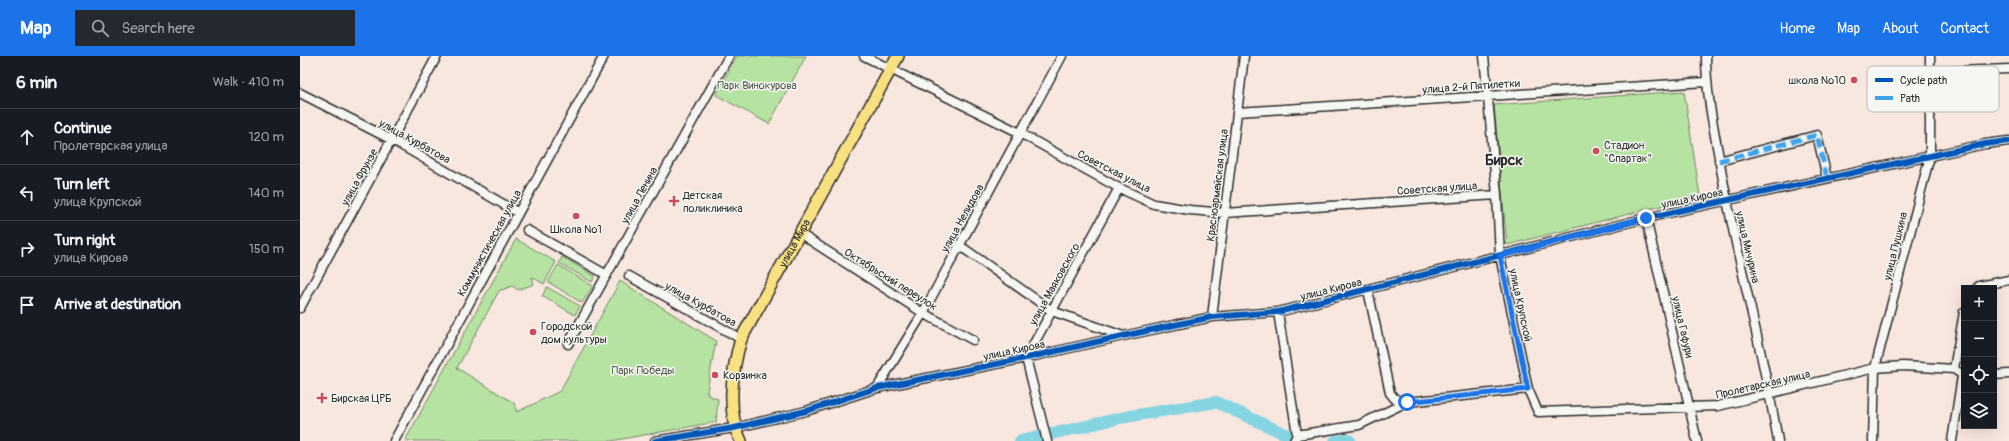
<!DOCTYPE html>
<html lang="en">
<head>
<meta charset="utf-8">
<style>
	body { margin:0; font-family:Pangolin,sans-serif; background:#242831; color:#f1f3f6 }
	.controls { position:absolute; right:12px; bottom:12px; display:grid; overflow:hidden; border-radius:0px; box-shadow:0 4px 16px #0002 }
	.controls button { width:36px; height:36px; display:grid; place-items:center; padding:0; border:0; border-bottom:1px solid #363941; background:#171b24; color:#f1f3f6; font:20px sans-serif }
	.stop { position:absolute; width:12px; height:12px; margin:-9px; border:3px solid #1a73e8; border-radius:50%; background:#fff }
	.stop.end { background:#1a73e8; border-color:#fff; box-shadow:0 1px 4px #0008 }
	.list { margin:0; padding:0; list-style:none }
	h2 { display:flex; justify-content:space-between; align-items:center; height:52px; margin:0; padding:0 16px; font-size:17px }
	h2 small { font-size:13px; font-weight:400; color:#9ea1a6 }
	.list li { display:grid; grid-template-columns:26px 1fr auto; gap:12px; align-items:center; box-sizing:border-box; height:56px; padding:0 16px; border-top:1px solid #363941 }
	.list b { display:block; font-size:15px; white-space:nowrap }
	.list p { margin:0; font-size:13px; white-space:nowrap; color:#9ea1a6 }
	.list em { font-size:13px; font-style:normal; color:#9ea1a6 }
	.icon { flex:none; width:22px; height:22px; fill:none; stroke:currentColor; stroke-width:2; stroke-linecap:round; stroke-linejoin:round }
	.map { position:relative; flex:none; width:1709px; height:385px; overflow:hidden }
	header { display:flex; align-items:center; gap:24px; box-sizing:border-box; height:56px; padding:0 20px; background:#1a73e8; color:#fff }
	header strong { font-size:19px }
	nav { display:flex; gap:22px; margin-inline-start:auto; font-size:14px }
	.search { width:280px; height:36px; background:#242831; display:flex; align-items:center; gap:10px; box-sizing:border-box; padding:0 14px; border-radius:0px; color:#9ea1a6; font-size:15px }
	main { display:flex }
	aside { flex:1; background:#171b24 }
	.map>svg:first-child { display:block }
	.green { fill:#b6e3a1; stroke:#708766 }
	.lines { fill:none; stroke-linecap:round; stroke-linejoin:round }
	.river { stroke:#85d4e2; stroke-width:12 }
	.minor-casing { stroke:#2b2b2b; stroke-width:11 }
	.major-casing { stroke:#2b2b2b; stroke-width:14 }
	.minor { stroke:#f6f6f2; stroke-width:8 }
	.major { stroke:#f9e181; stroke-width:11 }
	.quiet { stroke:#3ea3eb; stroke-width:5; stroke-dasharray:10 5; stroke-linecap:butt }
	.cycleway-casing { stroke:#f6f6f2; stroke-width:8 }
	.cycleway { stroke:#0057b8; stroke-width:6 }
	.route { stroke:#1a73e8; stroke-width:5 }
	.poi-dot { fill:#d1495b; stroke:#f6f6f2; stroke-width:1.5 }
	.labels { text-anchor:middle; stroke-width:3; stroke-linejoin:round; paint-order:stroke }
	.poi-label { font-size:11px; fill:#2b2b2b; stroke:#f6f6f2; text-anchor:start }
	.park-label { font-size:11px; fill:#4e5948; stroke:#f6f6f2 }
	.street-label { font-size:11px; fill:#2b2b2b; stroke:#f6f6f2 }
	.district-label { font-size:15px; font-weight:bold; fill:#2b2b2b; stroke:#f6f6f2 }
	.key { fill:#f6f6f2; stroke:#b9b9b6; stroke-width:1 }
	.key-label { font-size:11px; fill:#2b2b2b }
</style>
</head>
<body>
<header>
<strong>Map</strong>
<div class="search"><svg class="icon" aria-label="search" viewBox="0 0 24 24"><circle cx="10" cy="10" r="6"/><path d="M15 15l6 6"/></svg>Search here</div>
<nav><a>Home</a><a>Map</a><a>About</a><a>Contact</a></nav>
</header>
<main>
<aside>
<h2>6 min<small>Walk · 410 m</small></h2>
<ul class="list">
<li><svg class="icon" aria-label="ahead" viewBox="0 0 24 24"><path d="M12 20V5M6 11l6-6 6 6"/></svg><div><b>Continue</b><p>Пролетарская улица</p></div><em>120 m</em></li>
<li><svg class="icon" aria-label="left" viewBox="0 0 24 24"><path d="M17 20v-9H6M10 6l-5 5 5 5"/></svg><div><b>Turn left</b><p>улица Крупской</p></div><em>140 m</em></li>
<li><svg class="icon" aria-label="right" viewBox="0 0 24 24"><path d="M7 20v-9h11M14 6l5 5-5 5"/></svg><div><b>Turn right</b><p>улица Кирова</p></div><em>150 m</em></li>
<li><svg class="icon" aria-label="arrive" viewBox="0 0 24 24"><path d="M6 21V4h12l-3 4 3 4H6"/></svg><div><b>Arrive at destination</b></div></li>
</ul>
</aside>
<div class="map">
<svg width="1709" height="385" viewBox="0 0 1709 385">
	<rect width="100%" height="100%" fill="#f8e7de"/>
	<filter id="ink" filterUnits="userSpaceOnUse"><feTurbulence type="fractalNoise" baseFrequency=".025" numOctaves="2"/><feDisplacementMap in="SourceGraphic" scale="8" xChannelSelector="R" yChannelSelector="G"/><feConvolveMatrix kernelMatrix="1 2 1 2 8 2 1 2 1" color-interpolation-filters="sRGB"/></filter>
	<g filter="url(#ink)">
		<path class="green" d="M437,0H506L469,68L416,39Z
			M1384,35L1400,140L1207,189L1194,49Z
			M216,183L256,206L244,228L232,221L234,228L218,234L212,230L199,235L157,312L214,347L217,356L260,335L320,225L416,285L407,335L408,339L418,343L416,366L311,385H105Z
			M262,201L295,220L292,226L259,207Z
			M258,209L293,230L282,247L248,226Z
			M247,231L280,250L275,259L242,240Z"/>
		<g class="lines">
			<path class="river" d="M751,378L825,361L916,346L1000,385
				M720,385L741,380
				M1035,385L1047,383L1050,385"/>
			<defs>
				<path id="minor" d="M564,0L720,77L819,132L854,148L890,154L925,157L1197,139
					M1184,0L1197,139L1200,200L1228,333L1238,356L1418,350L1575,312L1603,310L1654,313L1664,320
					M1406,0C1406,33 1412,64 1418,96C1434,193 1462,288 1478,385
					M1630,16L1709,13
					M0,37L92,84L217,156
					M937,56L1406,26
					M1419,105L1517,79L1527,122
					M1346,162L1397,385
					M227,174L307,219
					M499,177L623,257L673,284
					M659,189L752,255L823,280
					M329,220L441,283
					M1677,232L1679,230L1709,224
					M1068,234L1090,337L1095,343L1107,346
					M0,252L137,0
					M978,256L997,379
					M912,261L944,0
					M268,288L429,0
					M1654,313L1664,256
					M1694,319L1709,318
					M577,332L623,257L762,0
					M94,385L304,0
					M355,385L434,372L506,355L577,332L726,302L823,280L912,261L978,256L1346,162L1685,88L1709,85
					M747,385L726,302L819,132
					M994,385L997,379L1059,369L1107,346L1228,333
					M1573,385L1575,312L1630,100V0
					M1652,385L1662,320"/>
				<g id="major">
					<path id="s1" d="M441,385C426,357 432,313 441,283L598,0"/>
				</g>
			</defs>
			<use href="#minor" class="minor-casing"/>
			<use href="#major" class="major-casing"/>
			<use href="#minor" class="minor"/>
			<use href="#major" class="major"/>
			<path class="quiet" d="M1419,105L1517,79L1527,122"/>
			<defs>
				<path id="cycleway" d="M355,385L434,372L506,355L577,332L726,302L823,280L912,261L978,256L1346,162L1685,88L1709,85"/>
			</defs>
			<use href="#cycleway" class="cycleway-casing"/>
			<use href="#cycleway" class="cycleway"/>
		</g>
	</g>
	<g class="lines" filter="url(#ink)">
		<path class="route" d="M1107,346L1228,333L1200,200L1346,162"/>
	</g>
	<g class="poi-dot">
		<circle cx="1554" cy="24" r="4"/>
		<circle cx="1296" cy="95" r="4"/>
		<path d="M372 139h4v4h4v4h-4v4h-4v-4h-4v-4h4z"/>
		<circle cx="276" cy="160" r="4"/>
		<circle cx="233" cy="276" r="4"/>
		<circle cx="415" cy="319" r="4"/>
		<path d="M20 336h4v4h4v4h-4v4h-4v-4h-4v-4h4z"/>
	</g>
	<g class="labels">
		<g class="poi-label">
			<text x="1546" y="28" text-anchor="end">школа №10</text>
			<text x="1304" y="93">Стадион<tspan x="1304" dy="13">"Спартак"</tspan></text>
			<text x="383" y="143">Детская<tspan x="383" dy="13">поликлиника</tspan></text>
			<text x="276" y="177" text-anchor="middle">Школа №1</text>
			<text x="241" y="274">Городской<tspan x="241" dy="13">дом культуры</tspan></text>
			<text x="423" y="323">Корзинка</text>
			<text x="31" y="346">Бирская ЦРБ</text>
		</g>
		<g class="park-label">
			<text x="457" y="33">Парк Винокурова</text>
			<text x="343" y="318">Парк Победы</text>
		</g>
		<g class="street-label">
			<text transform="translate(1171 30) rotate(-4)" y="4">улица 2-й Пятилетки</text>
			<text transform="translate(115 85) rotate(29)" y="4">улица Курбатова</text>
			<text transform="translate(814 115) rotate(27)" y="4">Советская улица</text>
			<text transform="translate(59 121) rotate(-61)" y="4">улица Фрунзе</text>
			<text transform="translate(917 129) rotate(-83)" y="4">Красноармейская улица</text>
			<text transform="translate(1137 132) rotate(-4)" y="4">Советская улица</text>
			<text transform="translate(339 139) rotate(-61)" y="4">улица Ленина</text>
			<text transform="translate(1392 142) rotate(-12)" y="4">улица Кирова</text>
			<text transform="translate(662 162) rotate(-61)" y="4">улица Нелидова</text>
			<text transform="translate(189 187) rotate(-61)" y="4">Коммунистическая улица</text>
			<text dy="4" stroke="none"><textPath href="#s1" startOffset="214">улица Мира</textPath></text>
			<text transform="translate(1595 190) rotate(-76)" y="4">улица Пушкина</text>
			<text transform="translate(1448 191) rotate(77)" y="4">улица Мичурина</text>
			<text transform="translate(591 223) rotate(32)" y="4">Октябрьский переулок</text>
			<text transform="translate(754 228) rotate(-61)" y="4">улица Маяковского</text>
			<text transform="translate(1031 233) rotate(-14)" y="4">улица Кирова</text>
			<text transform="translate(401 248) rotate(29)" y="4">улица Курбатова</text>
			<text transform="translate(1221 249) rotate(78)" y="4">улица Крупской</text>
			<text transform="translate(1383 271) rotate(77)" y="4">улица Гафури</text>
			<text transform="translate(714 294) rotate(-12)" y="4">улица Кирова</text>
			<text transform="translate(1463 328) rotate(-13)" y="4">Пролетарская улица</text>
		</g>
		<g class="district-label">
			<text x="1204" y="109">Бирск</text>
		</g>
	</g>
	<rect x="1567" y="10" width="132" height="46" rx="6" class="key"/>
	<rect x="1575" y="22" width="18" height="4" fill="#0057b8"/>
	<rect x="1575" y="40" width="18" height="4" fill="#3ea3eb"/>
	<g class="key-label">
		<text x="1600" y="28">Cycle path</text>
		<text x="1600" y="46">Path</text>
	</g>
</svg>
<div class="controls">
<button>+</button>
<button>−</button>
<button><svg class="icon" aria-label="locate" viewBox="0 0 24 24"><circle cx="12" cy="12" r="6"/><path d="M12 2v4M12 18v4M2 12h4M18 12h4"/></svg></button>
<button><svg class="icon" aria-label="layers" viewBox="0 0 24 24"><path d="M12 4l9 5-9 5-9-5zM3 14l9 5 9-5"/></svg></button>
</div>
<div class="stop" style="left:1107px;top:346px"></div>
<div class="stop end" style="left:1346px;top:162px"></div>
</div>
</main>
</body>
</html>
